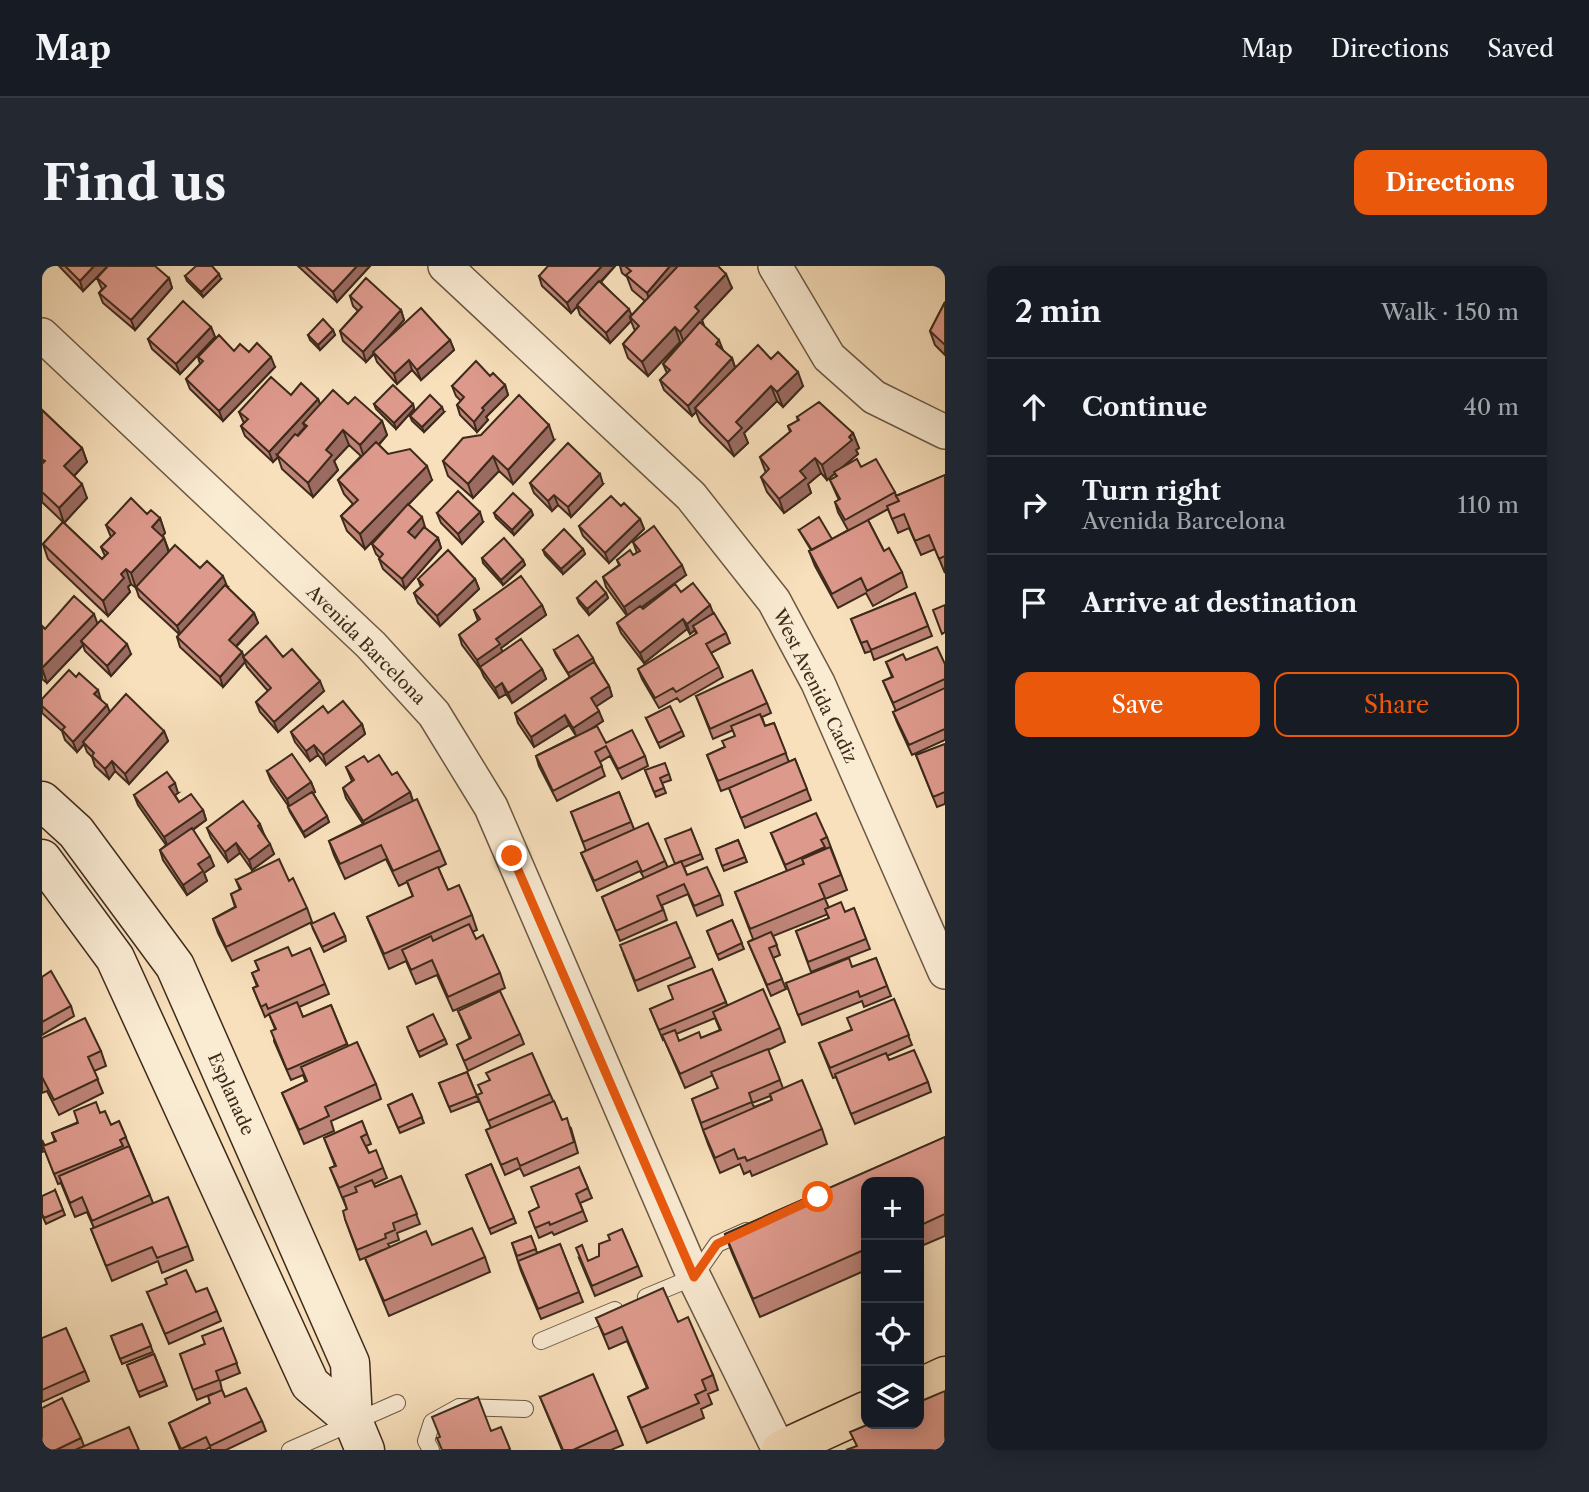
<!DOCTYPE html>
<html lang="en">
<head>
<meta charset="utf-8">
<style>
	body { margin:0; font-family:"Libre Caslon Text",serif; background:#242831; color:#f1f3f6 }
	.controls { position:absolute; right:21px; bottom:21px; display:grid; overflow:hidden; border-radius:14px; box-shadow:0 4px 18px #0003 }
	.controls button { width:63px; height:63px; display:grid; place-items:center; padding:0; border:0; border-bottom:2px solid #363941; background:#171b24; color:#f1f3f6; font:35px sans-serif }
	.stop { position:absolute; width:21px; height:21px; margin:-16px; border:5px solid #ea580c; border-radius:50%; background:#fff }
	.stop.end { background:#ea580c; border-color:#fff; box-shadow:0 2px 7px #0008 }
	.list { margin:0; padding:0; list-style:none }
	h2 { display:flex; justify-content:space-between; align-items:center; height:91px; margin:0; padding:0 28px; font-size:30px }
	h2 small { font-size:23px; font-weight:400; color:#9ea1a6 }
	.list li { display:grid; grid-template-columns:46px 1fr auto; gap:21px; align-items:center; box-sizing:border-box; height:98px; padding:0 28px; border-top:2px solid #363941 }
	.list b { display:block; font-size:26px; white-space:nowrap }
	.list p { margin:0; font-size:23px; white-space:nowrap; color:#9ea1a6 }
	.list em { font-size:23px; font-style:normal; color:#9ea1a6 }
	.actions { display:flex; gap:14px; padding:21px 28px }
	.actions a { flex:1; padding:16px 0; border:2px solid #ea580c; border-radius:14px; text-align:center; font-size:24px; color:#ea580c }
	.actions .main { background:#ea580c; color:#fff }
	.icon { flex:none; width:38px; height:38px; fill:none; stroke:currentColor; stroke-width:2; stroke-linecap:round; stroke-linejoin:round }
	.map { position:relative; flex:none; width:903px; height:1184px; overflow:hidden; border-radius:14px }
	header { display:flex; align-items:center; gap:42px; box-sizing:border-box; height:98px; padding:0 35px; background:#171b24; border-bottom:2px solid #363941 }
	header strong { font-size:33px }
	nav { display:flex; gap:38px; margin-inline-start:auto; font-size:24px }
	.intro { display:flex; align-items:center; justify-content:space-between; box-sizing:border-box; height:168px; padding:0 42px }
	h1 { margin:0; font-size:49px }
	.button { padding:18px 32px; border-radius:14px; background:#ea580c; color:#fff; font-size:24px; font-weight:700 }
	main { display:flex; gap:42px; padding:0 42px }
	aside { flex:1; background:#171b24; border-radius:14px; box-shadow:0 4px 18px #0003 }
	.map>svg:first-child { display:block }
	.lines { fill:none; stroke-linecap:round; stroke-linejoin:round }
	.lane-casing { stroke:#6c5843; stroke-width:18 }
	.street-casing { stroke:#6c5843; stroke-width:36 }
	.secondary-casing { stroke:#3e2b1b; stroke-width:41 }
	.primary-casing { stroke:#3e2b1b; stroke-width:41 }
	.lane { stroke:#faebd3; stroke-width:16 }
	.street { stroke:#faebd3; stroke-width:33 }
	.secondary { stroke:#faebd3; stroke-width:38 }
	.primary { stroke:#f8e0bc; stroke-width:38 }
	.wall { fill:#be8478; stroke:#3e2b1b; stroke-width:2; fill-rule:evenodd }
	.shaded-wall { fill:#9b6b62; stroke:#3e2b1b; stroke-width:2 }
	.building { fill:#dd998c; stroke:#3e2b1b; stroke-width:2 }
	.route { stroke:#ea580c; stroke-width:9 }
	.labels { text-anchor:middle; stroke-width:6; stroke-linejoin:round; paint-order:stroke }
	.street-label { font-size:18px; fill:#3e2b1b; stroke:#faebd3 }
</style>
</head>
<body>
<header>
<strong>Map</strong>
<nav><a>Map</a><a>Directions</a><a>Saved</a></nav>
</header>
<div class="intro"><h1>Find us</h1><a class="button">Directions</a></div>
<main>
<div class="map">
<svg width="903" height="1184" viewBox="0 0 903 1184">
	<rect width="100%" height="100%" fill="#f8e0bc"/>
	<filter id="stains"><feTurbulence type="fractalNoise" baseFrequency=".00286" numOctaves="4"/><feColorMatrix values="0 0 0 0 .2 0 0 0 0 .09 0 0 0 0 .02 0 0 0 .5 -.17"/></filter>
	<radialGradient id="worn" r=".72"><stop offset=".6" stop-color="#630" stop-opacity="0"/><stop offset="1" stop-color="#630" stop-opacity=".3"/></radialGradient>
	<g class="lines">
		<defs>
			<path id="lane" d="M604,1031L652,1011L675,978L704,965
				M499,1075L573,1044
				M248,1184L355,1137
				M389,1184L384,1175L390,1156L417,1141L483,1143"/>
			<path id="street" d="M403,0L649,230L732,335L776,417L903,706
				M733,0L787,91L832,131L903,166
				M0,69L329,379L392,448L449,541L652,1011L737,1184"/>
			<path id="secondary" d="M0,535L34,566L133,700L308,1097L311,1155L323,1184
				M0,593L73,692L268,1118L311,1155"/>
			<path id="primary" d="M877,1122L903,1110
				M739,1184L824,1145"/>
		</defs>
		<use href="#lane" class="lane-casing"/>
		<use href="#street" class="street-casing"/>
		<use href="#secondary" class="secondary-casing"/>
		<use href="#primary" class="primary-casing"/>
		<use href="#lane" class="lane"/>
		<use href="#street" class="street"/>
		<use href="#secondary" class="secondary"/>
		<use href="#primary" class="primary"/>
	</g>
	<path class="wall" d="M17,0H66L41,25Z
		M256,0H328L295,36Z
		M573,0L559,16L590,49L603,35L590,24L585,11L580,7L578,0H676L690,22L660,54L662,60L680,84L690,92L693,101L729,93L761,120L741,141L735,135L702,167L706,177L692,190L658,156L654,146L650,150L622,124L618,114L625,107L621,98L639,77L638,76L606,110L586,92L581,78L593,65L589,55L568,77L538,49L535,40L529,47L500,20L497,10Z
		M143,10L179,13L161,31L145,15Z
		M55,12H127L130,22L93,64L61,37L57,27L60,23Z
		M308,30L359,44L362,54L342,77L408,74L412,84L379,114L370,104L355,118L335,96L332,88L324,96L301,75L298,65L316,45L311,40Z
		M903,36V89L893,79L888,65Z
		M169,61L173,71L138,108L110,83L106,73Z
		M291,64L293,69L278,84L268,74L266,69Z
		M192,85L207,86L233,101L181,155L148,123L144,113L158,98L156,91Z
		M448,110L463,119L466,129L444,151L446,154L435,166L418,149L415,139L419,135L414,130L410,120Z
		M249,129L276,133L278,138H306L340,155L345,169L337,179L346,188L390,214L366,239L383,262L396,272L399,282L363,323L341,303L337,293L338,292L334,288L330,278L357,248L323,283L305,265L299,250L311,238L302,228L296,214L319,190L307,179L292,195L296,204L271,231L240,203L236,191L231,196L203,170L199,160L202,157L197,146Z
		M332,138H371L372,143L354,163L334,143Z
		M0,144L40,182L45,196L32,210L45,232L22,257L60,293L63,290L59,281L69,271L64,259L105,248L118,252L123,267L120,270L122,272L127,285L158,302L185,320H184L212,347L216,357L194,381L200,386L203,396L181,421L138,381L135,371L137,368L97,331L94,322L89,318L86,321L88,326L66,350L6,293L1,278L21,256L0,236Z
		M402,146L382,166L370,155L368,150Z
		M755,151L811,167L817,182L814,184L816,188L800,201H819L853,226L854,230L903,209V307L893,283L879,289L867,262L856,267L846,243L826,254L842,285L860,306L865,321L831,340L824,327L796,342L773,300L767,285L769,284L757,264L790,273L806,264L796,246L793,236L797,234L788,214L794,211L793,207L785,214L779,207L766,218L769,227L742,247L725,226L719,211L724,207L718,191L748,166L746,160L756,155Z
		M512,174L471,218L457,205L431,232L406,210L401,195Z
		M488,217L561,218L529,251L516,239L510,245L492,227Z
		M579,240L598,253L602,263L567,297L541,270L537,260Z
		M489,244L491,249L472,269L454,252L452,247Z
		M395,247L441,256L420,278L399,257Z
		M591,276L644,309L599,342L601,343L639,326L671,348L684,367L688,377L669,387L677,401L681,411L638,436L635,432L617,442L600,413L596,403L654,368L653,364L648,368L645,363L602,397L579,367L575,357L585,350L564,321L561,311L577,299L575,294L591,289L595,287Z
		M541,283L543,288L521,308L503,289L501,284Z
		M440,292L481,294L483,299L461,319L441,297Z
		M376,313H433L437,323L398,360L376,337L372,327L379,321Z
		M564,327L566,332L547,349L537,337L535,332Z
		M873,327L890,370L832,394L829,385L823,387L809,353Z
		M500,339L504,349L459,382L460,385L500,403L504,413L470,437L464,428L457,432L442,411L439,404L420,379L417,369L436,355L432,344Z
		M55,358L89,388L69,410L43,385L41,379L5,417L0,413V360L3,363Z
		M512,384L553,397L567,420L570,430L554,440L561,455L549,463L564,477L603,490L606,500L580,513L568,490L558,496L563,510L515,535L497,500L494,490L534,470L527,459L492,481L476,457L473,447L528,411L514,389Z
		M201,391H241L282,425L236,466L218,446L214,436L226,425L205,401Z
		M864,394L903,398V474L870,489L855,456L851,446L854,445L841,415L850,411L844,396Z
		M654,430L725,437L729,447L720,451L723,460L732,457L747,496L753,493L769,534L703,562L687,522L679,525L665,489L683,481L693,470L691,464L671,473Z
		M0,433L59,434L68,446L122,465L126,475L87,518L73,505L67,513L53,500L50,491L45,486L42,478L35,486L23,474L20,465L0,447Z
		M286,447L320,458L323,468L284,499L276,489L268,495L253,476L249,466Z
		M604,452L640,465L642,470L618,482Z
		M903,478V538L895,541L874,489Z
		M326,496L350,509L368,526L371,535L398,584L404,598L396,602L406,624L430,649L435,664L430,666L434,673L458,707L463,722L411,745L395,709L374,718L364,695L347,703L325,651L371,631L365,616L357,620L344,593L303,613L292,589L287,575L321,558L304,532L301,522L310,515L304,501Z
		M603,504L627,508L629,514L620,517L624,527L614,531Z
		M225,505L269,516L273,526L271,527L287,556L263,571L248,546L246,541H247L229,515Z
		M577,526L592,563L623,595L626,602L633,598L649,563L661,593L642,601L645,609L678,629L681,639L655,650L646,628L620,639L625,654L578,675L560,631L602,612L598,605L555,625L539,587L544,585L529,546Z
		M136,527L133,529L137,536L161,544L164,554L151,564L172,600L162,607L165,615L145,629L121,594L118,584L124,579L96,539L92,529Z
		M218,558L222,568L232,588L210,604L198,587L186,596L169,572L165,562Z
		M729,567L785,571L805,624L783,633L787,642L803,646L812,642L828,683L769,706L754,665L787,652L786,648L731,670L738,689L731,692L744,723L729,730L706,676L711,673L693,626L745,605Z
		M696,574L705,596L682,605L674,583Z
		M194,614L265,642L270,656L190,695L176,667L171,653L193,641L189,628L198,624Z
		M690,654L702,683L677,694L665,665Z
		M271,663L303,670L304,675L282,686Z
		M582,689L649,691L653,701L596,725Z
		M250,690L283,718L287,728L257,741L261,751L289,739L306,780L334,818L339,833L289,855L292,865L262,878L240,827L264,816L261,809L249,814L232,775L233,763L227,748L223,751L211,722L215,720L210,707L217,704L213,695Z
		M834,692L849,730L822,741L820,735L760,759L744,717L810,701Z
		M670,703L685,739L738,762L743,776L726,784L741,822L780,863L785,878L710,910L708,905L702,908L698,898L678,907L666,878L650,833L676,823L671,809L643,822L622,773L621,774L608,743L631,734ZM673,752L678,764L659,772L637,775L634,768ZM728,830L730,834L712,841L710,837Z
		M0,711L29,740L32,750L0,769Z
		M852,733L870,779L845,790L847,794L886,816L889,826L813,858L794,811L791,812L777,777L809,764Z
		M416,745L478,768L482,778L426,805L415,779L428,773Z
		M367,766L403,773L405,778L378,791Z
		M0,772L59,785L64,800L52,805L61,827L17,849L5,825L0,827Z
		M425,806L437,835L409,846L397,817Z
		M370,828L382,857L358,867L346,839Z
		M508,828L520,854L529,862L536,887L482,910L478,902L463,909L444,864L449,862L435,829Z
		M58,847L69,859L77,855L111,937L146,980L151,994L120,1007L116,995L70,1015L49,963L52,962L45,946L33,951L19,917L16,918L3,885L0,886V874L3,880L13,876L10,867Z
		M320,855L329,878L324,880L327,887L341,902L345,912L332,918L333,921L359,910L378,958L355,967L357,974L346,978L348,981L390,979L443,991L448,1006L347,1050L323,992L341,984L318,994L303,953L305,943L288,902L293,900L282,872Z
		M903,871V970L877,981V916H824V1004L718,1051L690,987L683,968Z
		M449,898L474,957L449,968L424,909Z
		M537,901L550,932L538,937L545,955L512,969L510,966L497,972L487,946L496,942Z
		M13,924L23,949L4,958L0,949Z
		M489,970L495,987L518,978L541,1036L499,1053L479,1005L470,977Z
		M537,992L546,995L596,1000L600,1010L553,1030Z
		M105,1026L175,1045L179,1055L127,1078Z
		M554,1052L636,1056L671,1109L676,1124L666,1128L670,1138L659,1143L662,1152L605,1177L586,1131L605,1122L585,1075L567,1083Z
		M100,1058L111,1086L80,1098L69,1070Z
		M181,1062L198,1107L178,1115L180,1124L183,1131L220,1155L224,1165L184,1184H169L168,1181L163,1184H138L127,1157L168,1137L170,1128L155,1134L138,1088L163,1078Z
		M0,1072L43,1105L47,1115L0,1136Z
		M112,1088L125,1120L98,1131L85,1099Z
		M498,1131L575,1164L581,1179L569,1184H520Z
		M39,1172L42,1180L97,1184H0Z"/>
	<path class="shaded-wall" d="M52,0H66L41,25L38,15Z
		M315,0H328L295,36L291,26Z
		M560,0H573L529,47L525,37Z
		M628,0H646L610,42L605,27Z
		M177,8L179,13L161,31L159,26Z
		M684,8L690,22L660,54L662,60L643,80L638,66L653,41Z
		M127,12L130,22L93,64L89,54Z
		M587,43L591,53L588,51L589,55L568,77L564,67Z
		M359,44L362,54L324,96L321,86Z
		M169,61L173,71L138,108L134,98Z
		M633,61L638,76L606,110L600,96Z
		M291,64L293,69L278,84L276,79Z
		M408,74L412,84L379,114L375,104Z
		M677,74L681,84L674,78Z
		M229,91L233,101L181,155L177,145Z
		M690,92L693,102L653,142L654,146L650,150L646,140Z
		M367,94L370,104L355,118L352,108Z
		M756,106L761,120L741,141L735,126Z
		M463,119L466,129L444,151L446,154L435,166L432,156L440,142Z
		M729,120L735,135L702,167L706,177L692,190L686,176L694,156Z
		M276,133L280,143L261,157L263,161L237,190L235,189L236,191L231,196L227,186Z
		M371,138L372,143L354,163L352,157Z
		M400,141L402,146L382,166L380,161Z
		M340,155L345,169L323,194L318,179Z
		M507,159L512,174L471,218L466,204Z
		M301,164L307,179L292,195L296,204L271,231L266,217L284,184Z
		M811,167L817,182L814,184L816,188L785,214L780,199L807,171Z
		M40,182L45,196L27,215L22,200Z
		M451,190L457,205L431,232L426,218Z
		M773,192L779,207L766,218L769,227L742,247L737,233L758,205Z
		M385,200L390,214L323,283L318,268Z
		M558,208L561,218L529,251L526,241Z
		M40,218L45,232L22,257L17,242Z
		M512,229L516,239L510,245L506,235Z
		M489,244L491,249L472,269L470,264Z
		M438,246L441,256L420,278L416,268Z
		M380,251L383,261L370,276L366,266Z
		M118,252L123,267L116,275L110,261Z
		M598,253L602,263L567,297L563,287Z
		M122,272L127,287L94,322L89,307Z
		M396,272L399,282L363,323L360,313Z
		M541,283L543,288L521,308L519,303Z
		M481,294L483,299L461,319L459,314Z
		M640,299L644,309L586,351L582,341Z
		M84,303L89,318L86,321L88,326L66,350L61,335L79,308Z
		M181,310L185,320L139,370L135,360Z
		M433,313L437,323L398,360L395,350Z
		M564,327L566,332L547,349L545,343Z
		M500,339L504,349L459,382L461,388L438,401L439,404L435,394L454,373Z
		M668,339L672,349L651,360L653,364L648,368L645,358Z
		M212,347L216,357L190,384L187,374Z
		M52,348L57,362L39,375L41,379L5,417L0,402Z
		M641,353L645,363L602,397L598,387Z
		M85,378L89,388L69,410L65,400Z
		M200,386L203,396L181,421L178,411Z
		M551,392L553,397L528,412L526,407Z
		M500,403L504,413L470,437L466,427Z
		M278,415L282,425L236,466L232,456Z
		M460,417L464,428L457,432L453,422Z
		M567,420L570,430L552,442L549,432Z
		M56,424L59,434L52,428Z
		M65,439L69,449L41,476L42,478L35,486L31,476Z
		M557,445L561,455L535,472L531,462Z
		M523,449L527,459L492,481L489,471Z
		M320,458L323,468L284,499L281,489Z
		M122,465L126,475L87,518L83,508Z
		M272,479L276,489L268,495L264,485Z
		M70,495L73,505L67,513L63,503Z
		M269,516L273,526L248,543L245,533Z
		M133,517L136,527L131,531L127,521Z
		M368,526L371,536L325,565L321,555Z
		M161,544L164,554L126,581L122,571Z
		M285,550L287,556L263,571L261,566Z
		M194,577L198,587L186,596L183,586Z
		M228,578L232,588L210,604L207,594Z
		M168,590L172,600L162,607L165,615L145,629L141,619L156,598Z"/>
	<path class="building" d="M23,0H52L38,15Z
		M66,0H113L127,12L89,54L57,27L64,20L55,12Z
		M154,0H170L177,8L159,26L143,10Z
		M263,0H315L291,26Z
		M506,0H560L525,37L497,10Z
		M583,0H628L605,27L584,9L589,5Z
		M636,0H676L684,8L653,41L657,45L638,66L633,61L600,96L581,78L597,60L588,51Z
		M324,12L359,44L321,86L298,65L320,41L308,30Z
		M557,15L587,43L564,67L535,39Z
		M141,35L169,61L134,98L106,73Z
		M903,36V79L888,65Z
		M379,42L408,74L375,104L367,94L352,108L331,86Z
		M281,53L291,64L276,79L266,69Z
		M658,56L677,74L674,78L690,92L646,140L618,114L628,104L621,98Z
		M177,69L192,85L198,78L207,86L215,77L229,91L177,145L144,113L161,95L156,91Z
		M716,79L729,93L736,86L756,106L735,126L729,120L694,156L700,162L686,176L653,142Z
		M434,95L448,110L451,107L463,119L440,142L442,144L432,156L415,139L422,131L410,120Z
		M229,111L249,129L259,117L276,133L227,186L199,160L206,153L197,146Z
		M351,119L371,138L352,157L332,138Z
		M291,124L306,138L313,131L340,155L318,179L301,164L284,184L290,189L266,217L235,189L253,168L256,170L265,160L261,157Z
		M388,129L400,141L380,161L368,150Z
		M477,129L507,159L466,204L451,190L426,218L401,195L421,172L439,169Z
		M777,136L811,167L807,171L810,174L780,199L773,192L758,205L764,212L737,233L719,211L727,203L718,191L749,165L746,160L757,154L755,151Z
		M0,144L40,182L22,200L40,218L17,242L0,226V198L3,195L0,193Z
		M334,176L346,188L368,183L385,200L318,268L299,250L316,234L296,214Z
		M526,177L558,208L526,241L512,229L506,235L488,217Z
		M815,193L819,201L834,193L853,226L803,254L793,236L798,233L788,214L795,210L792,206Z
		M903,209V290L897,293L887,269L873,275L862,248L850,253L845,240L857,235L854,230Z
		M416,225L438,246L416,268L395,247Z
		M471,227L489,244L470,264L452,247Z
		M569,230L579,240L582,237L598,253L563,287L537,260Z
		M89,232L105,248L109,244L118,252L110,261L122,272L89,307L84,303L79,308L82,312L61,335L1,278L21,256L60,293L66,287L59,281L73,267L64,259Z
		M366,238L380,251L366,266L373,272L382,261L396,272L360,313L337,293L341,288L330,278Z
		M777,251L790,273L770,284L757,264Z
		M826,254L842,285L847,282L860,306L825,325L819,312L790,328L767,285Z
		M612,260L640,299L582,341L561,311L578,299L575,294L588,284L591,289L598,285L591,276Z
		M522,263L541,283L519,303L501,284Z
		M462,272L481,294L459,314L440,292Z
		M133,279L158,302L165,295L181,310L135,360L94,321Z
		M406,284L433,313L395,350L372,327L381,319L376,313Z
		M479,310L500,339L454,373L458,378L435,394L417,369L438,353L432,344Z
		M554,315L564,327L545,343L535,332Z
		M651,317L668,339L645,358L641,353L598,387L575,357L598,340L601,343L633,318L639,326Z
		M183,319L212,347L187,374L200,386L178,411L135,371Z
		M873,327L886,360L829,384L825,375L819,377L809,353Z
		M32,330L52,348L0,402V360L3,363Z
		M903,339V366L900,368L891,344Z
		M672,347L684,367L664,378L677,401L634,426L631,422L613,432L596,403L655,367L651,360Z
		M59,354L85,378L65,400L39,375Z
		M536,369L551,392L526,407L512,384Z
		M224,370L241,391L250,383L278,415L232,456L214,436L229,422L201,391Z
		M479,373L500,403L466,427L460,417L453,422L438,401Z
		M895,381L903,398V413L851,437L841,415L851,411L844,396L861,388L864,394Z
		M552,396L567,420L549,432L557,445L531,462L523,449L489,471L473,447Z
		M27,404L34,411L37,407L56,424L52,428L65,439L31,476L20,464L23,461L0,440V433Z
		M710,404L725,437L668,463L654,430Z
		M903,422V463L867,479L851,446Z
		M84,428L122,465L83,508L70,495L63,503L50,490L52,487L41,476Z
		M301,435L320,458L281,489L272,479L264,485L249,466L281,440L286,447Z
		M628,440L640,465L616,477L604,452Z
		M718,448L723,460L732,457L744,487L676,515L665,489L683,481L680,475L693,470L689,460Z
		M555,460L564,477L590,464L603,490L576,503L564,480L553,486L560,500L511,525L494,490Z
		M903,478V526L891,531L874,489Z
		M250,488L269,516L245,533L225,505Z
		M337,489L350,509L355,506L368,526L321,555L301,522L312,514L304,501L322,490L326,496Z
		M753,493L765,523L699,552L687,522Z
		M623,497L627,508L618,512L622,522L612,526L603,504Z
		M125,506L133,517L127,521L137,536L149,528L161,544L122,571L92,529Z
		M270,526L285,550L261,566L246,541Z
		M577,526L589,556L541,576L529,546Z
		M375,533L398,584L351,605L339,579L298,598L287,575Z
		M201,535L218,558L216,560L228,578L207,594L194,577L183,586L165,562Z
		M774,547L785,571L779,574L783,581L743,599L729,567Z
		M606,557L623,595L600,606L595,595L552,615L539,587Z
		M150,562L168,590L156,598L161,605L141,619L118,584Z
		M649,563L659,588L633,598L623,573Z
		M696,574L703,591L680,600L674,583Z
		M788,581L799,609L777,618L783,632L708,663L693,626L762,598L760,593Z
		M237,593L247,615L251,612L265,642L184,681L171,653L194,641L189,628L199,623L194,614Z
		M639,595L645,609L665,601L678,629L652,640L642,618L615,630L621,644L574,665L560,631Z
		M396,601L406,624L417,619L430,649L342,688L325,651L371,630L365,615Z
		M799,636L803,646L812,642L824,673L766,696L754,665L787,652L783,643Z
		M292,647L303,670L280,681L269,658Z
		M690,654L700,677L675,689L665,665Z
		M634,656L649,691L593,715L578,679Z
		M427,658L434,673L441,669L458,707L406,731L390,694L369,704L360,684L389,670L391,675Z
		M729,666L735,679L727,682L740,713L725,719L706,676Z
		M246,681L250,690L268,682L283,718L226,743L224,738L219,741L211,722L216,720L210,707L217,704L213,695Z
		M807,692L810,701L834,692L845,720L818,731L816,725L756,749L744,717Z
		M670,703L684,736L617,764L608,743L631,733L626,720Z
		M9,705L29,740L0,756V711Z
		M721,723L738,762L638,808L620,769L633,764L637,775L657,766L659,772L679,764L671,746Z
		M458,725L478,768L422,795L415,779L429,772L416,745Z
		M852,733L867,769L788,802L777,777L810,764L805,752Z
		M255,736L261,751L289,739L305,778L245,804L229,765L234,763L227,748Z
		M391,748L403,773L376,786L365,761Z
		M43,752L59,785L46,791L56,813L12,834L0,811V772Z
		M315,776L334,818L283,841L287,850L257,864L240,827L265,815L259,801Z
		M726,783L738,814L707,827L710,836L659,857L650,833L676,822L669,806Z
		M872,784L886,816L809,848L793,808L844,787L847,794Z
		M490,787L508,828L446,855L435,829L440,827L436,819L448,814L444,807Z
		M425,806L435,830L407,841L397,817Z
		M760,814L780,863L705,895L703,891L696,893L692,883L673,892L661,864L730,834L728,828Z
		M370,828L380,851L356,862L346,839Z
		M512,835L520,854L525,852L532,876L478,900L475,892L459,899L444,864Z
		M54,836L58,847L63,845L69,859L77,855L84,871L78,874L81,880L12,908L1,880L14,875L10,867L36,857L32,845Z
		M320,855L325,868L319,871L327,887L334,884L341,902L297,922L288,902L294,900L282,872Z
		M903,871V948L877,960V916H824V983L711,1033L683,968Z
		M87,880L108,929L50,955L40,931L28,937L17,910Z
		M449,898L472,952L447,963L424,909Z
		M537,901L546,922L534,928L541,945L508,959L507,956L493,962L487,946L497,941L489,921Z
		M359,910L375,948L351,957L353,964L343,968L344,972L315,984L303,953L301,945L305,943L301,931L315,926L313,921L330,914L333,921Z
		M13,924L21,944L2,952L0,948V930Z
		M126,931L146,980L115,992L110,981L64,1000L49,963Z
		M430,962L443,991L342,1035L323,992L384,965L390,979Z
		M580,963L596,1000L550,1020L534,982L540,979L546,995L557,990V978L568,974L566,969Z
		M489,970L494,983L475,990L470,977Z
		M518,978L537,1026L496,1043L476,995Z
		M144,1004L154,1026L165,1022L175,1045L123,1068L105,1026L125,1018L123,1013Z
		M621,1022L636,1056L646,1051L671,1109L660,1114L664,1124L653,1129L657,1137L599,1162L586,1131L606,1122L580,1061L562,1069L554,1052Z
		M100,1058L109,1080L78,1093L69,1070Z
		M24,1062L43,1105L0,1124V1072Z
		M181,1062L195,1097L174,1105L177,1114L151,1124L138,1088L163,1078L160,1070Z
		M112,1088L123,1115L96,1126L85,1099Z
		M551,1108L575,1164L531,1184H521L498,1131Z
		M204,1122L220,1155L168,1180L164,1171L139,1183L127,1157L168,1137L166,1130L180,1124L183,1131Z
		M903,1125V1184H804L815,1180L808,1166L827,1158H877V1136Z
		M436,1131L449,1165L459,1161L468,1183L466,1184H400L395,1172L398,1171L390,1151Z
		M20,1132L39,1172L14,1184H0V1142Z
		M87,1161L97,1184H33Z"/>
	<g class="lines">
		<path class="route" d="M470,590L652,1011L675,978L776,931"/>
	</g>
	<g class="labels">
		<g class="street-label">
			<text transform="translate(324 379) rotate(45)" y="6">Avenida Barcelona</text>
			<text transform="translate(773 420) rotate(64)" y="6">West Avenida Cadiz</text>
			<text transform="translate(189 828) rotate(66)" y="6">Esplanade</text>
		</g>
	</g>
	<rect width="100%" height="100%" filter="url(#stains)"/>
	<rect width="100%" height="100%" fill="url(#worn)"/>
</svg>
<div class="controls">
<button>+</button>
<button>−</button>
<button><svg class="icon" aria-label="locate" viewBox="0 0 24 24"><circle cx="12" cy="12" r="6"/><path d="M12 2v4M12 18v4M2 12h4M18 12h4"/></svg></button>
<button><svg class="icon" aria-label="layers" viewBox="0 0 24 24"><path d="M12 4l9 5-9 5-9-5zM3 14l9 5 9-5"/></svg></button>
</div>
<div class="stop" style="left:776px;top:931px"></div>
<div class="stop end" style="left:470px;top:590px"></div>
</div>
<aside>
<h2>2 min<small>Walk · 150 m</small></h2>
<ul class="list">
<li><svg class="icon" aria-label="ahead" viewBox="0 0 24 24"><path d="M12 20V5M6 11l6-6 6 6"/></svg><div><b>Continue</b></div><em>40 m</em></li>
<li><svg class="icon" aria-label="right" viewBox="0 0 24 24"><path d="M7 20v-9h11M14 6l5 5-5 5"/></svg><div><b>Turn right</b><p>Avenida Barcelona</p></div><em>110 m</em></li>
<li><svg class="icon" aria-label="arrive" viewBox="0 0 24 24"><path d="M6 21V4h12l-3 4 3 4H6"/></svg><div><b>Arrive at destination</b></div></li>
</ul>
<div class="actions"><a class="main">Save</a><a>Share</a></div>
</aside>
</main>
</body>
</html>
